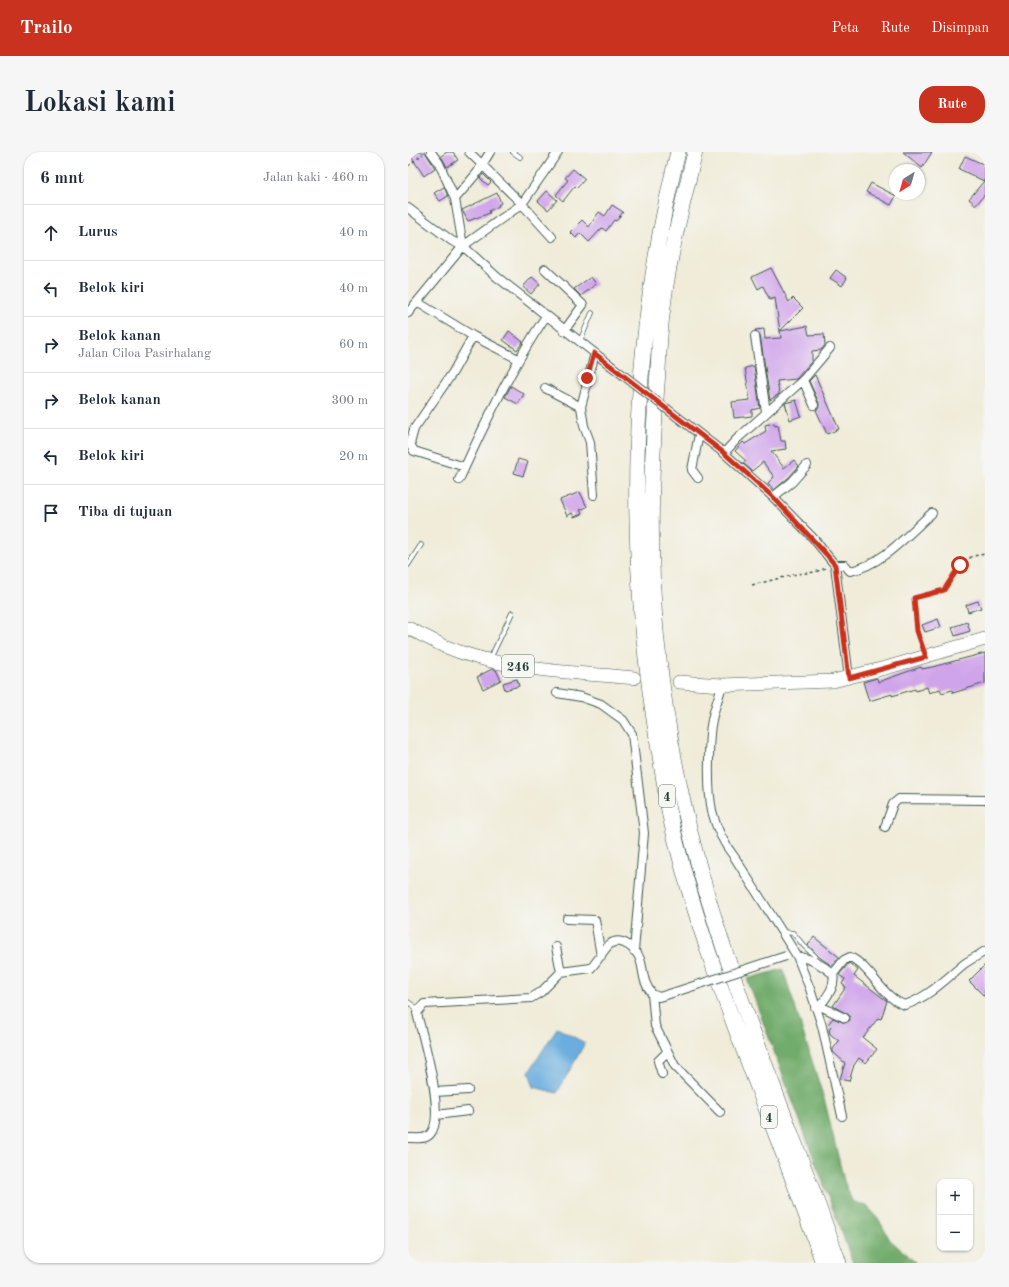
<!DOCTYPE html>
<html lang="id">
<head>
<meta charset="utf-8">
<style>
	body { margin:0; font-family:"Old Standard TT",serif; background:#f6f6f7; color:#1f2937 }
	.controls { position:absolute; right:12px; bottom:12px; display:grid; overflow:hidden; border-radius:8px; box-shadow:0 1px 3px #0004 }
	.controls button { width:36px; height:36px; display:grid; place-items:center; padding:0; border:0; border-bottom:1px solid #e0e1e3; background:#fff; color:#1f2937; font:20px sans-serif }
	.compass { position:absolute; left:481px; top:12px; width:36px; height:36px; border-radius:50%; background:#fff; box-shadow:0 1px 3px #0004; rotate:217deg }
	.stop { position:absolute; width:12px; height:12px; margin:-9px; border:3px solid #c8321e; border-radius:50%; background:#fff }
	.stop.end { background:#c8321e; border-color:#fff; box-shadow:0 1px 4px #0008 }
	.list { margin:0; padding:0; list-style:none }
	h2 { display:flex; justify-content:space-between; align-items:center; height:52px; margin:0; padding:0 16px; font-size:17px }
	h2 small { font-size:13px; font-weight:400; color:#747a83 }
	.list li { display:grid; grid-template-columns:26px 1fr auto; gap:12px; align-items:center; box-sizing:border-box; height:56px; padding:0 16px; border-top:1px solid #e0e1e3 }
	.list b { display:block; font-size:15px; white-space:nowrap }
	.list p { margin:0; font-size:13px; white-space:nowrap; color:#747a83 }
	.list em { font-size:13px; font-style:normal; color:#747a83 }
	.icon { flex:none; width:22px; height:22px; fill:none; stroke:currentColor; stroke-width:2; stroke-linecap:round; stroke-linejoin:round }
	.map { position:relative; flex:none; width:577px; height:1111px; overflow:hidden; border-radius:16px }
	header { display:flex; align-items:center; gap:24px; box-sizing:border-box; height:56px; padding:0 20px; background:#c8321e; color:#fff }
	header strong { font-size:19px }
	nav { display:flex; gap:22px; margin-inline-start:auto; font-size:14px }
	.intro { display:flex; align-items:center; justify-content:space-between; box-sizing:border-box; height:96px; padding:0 24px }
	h1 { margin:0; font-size:28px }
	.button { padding:10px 18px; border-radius:16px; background:#c8321e; color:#fff; font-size:14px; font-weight:700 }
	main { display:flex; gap:24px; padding:0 24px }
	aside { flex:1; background:#fff; border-radius:16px; box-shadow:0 1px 3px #0004 }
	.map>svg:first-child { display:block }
	.forest { fill:#72ac6c; stroke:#487450 }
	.water { fill:#6aadde; stroke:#447589 }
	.building { fill:#d0a4ea }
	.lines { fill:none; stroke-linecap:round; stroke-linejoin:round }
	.service-casing { stroke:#3e574d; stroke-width:5.5 }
	.minor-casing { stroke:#3e574d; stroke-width:10 }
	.primary-casing { stroke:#3e574d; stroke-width:14 }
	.motorway-casing { stroke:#3e574d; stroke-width:16 }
	.path { stroke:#3e574d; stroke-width:1.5; stroke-dasharray:3 3; stroke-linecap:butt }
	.service { stroke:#fff; stroke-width:4 }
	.minor { stroke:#fff; stroke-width:8 }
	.primary { stroke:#fff; stroke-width:13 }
	.motorway { stroke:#fff; stroke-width:15 }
	.minor-bridge-casing { stroke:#3e574d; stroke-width:10; stroke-linecap:butt }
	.minor-bridge { stroke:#fff; stroke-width:8 }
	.route { stroke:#c8321e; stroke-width:5 }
	.labels { text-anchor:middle; stroke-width:3; stroke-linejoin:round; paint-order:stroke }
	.shield { fill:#f6f6f2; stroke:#60746d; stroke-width:1 }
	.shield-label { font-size:13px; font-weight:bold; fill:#1f3d34 }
</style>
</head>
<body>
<header>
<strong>Trailo</strong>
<nav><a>Peta</a><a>Rute</a><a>Disimpan</a></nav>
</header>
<div class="intro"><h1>Lokasi kami</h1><a class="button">Rute</a></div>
<main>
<aside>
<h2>6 mnt<small>Jalan kaki · 460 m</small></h2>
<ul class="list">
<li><svg class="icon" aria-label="ahead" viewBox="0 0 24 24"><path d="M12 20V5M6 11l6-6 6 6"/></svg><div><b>Lurus</b></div><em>40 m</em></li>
<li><svg class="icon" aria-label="left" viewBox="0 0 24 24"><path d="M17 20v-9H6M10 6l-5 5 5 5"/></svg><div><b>Belok kiri</b></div><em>40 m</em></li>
<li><svg class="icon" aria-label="right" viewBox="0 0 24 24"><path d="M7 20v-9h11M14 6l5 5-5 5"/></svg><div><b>Belok kanan</b><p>Jalan Ciloa Pasirhalang</p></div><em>60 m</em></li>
<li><svg class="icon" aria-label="right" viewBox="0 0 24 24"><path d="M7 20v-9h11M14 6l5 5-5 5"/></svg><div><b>Belok kanan</b></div><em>300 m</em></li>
<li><svg class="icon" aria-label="left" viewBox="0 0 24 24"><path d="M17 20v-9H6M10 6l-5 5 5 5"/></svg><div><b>Belok kiri</b></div><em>20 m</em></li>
<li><svg class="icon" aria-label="arrive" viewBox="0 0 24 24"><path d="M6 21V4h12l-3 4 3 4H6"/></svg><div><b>Tiba di tujuan</b></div></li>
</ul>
</aside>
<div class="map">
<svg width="577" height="1111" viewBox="0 0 577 1111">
	<rect width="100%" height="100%" fill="#f6f6f2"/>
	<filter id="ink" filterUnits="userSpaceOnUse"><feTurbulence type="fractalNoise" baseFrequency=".025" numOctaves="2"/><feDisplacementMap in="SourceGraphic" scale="8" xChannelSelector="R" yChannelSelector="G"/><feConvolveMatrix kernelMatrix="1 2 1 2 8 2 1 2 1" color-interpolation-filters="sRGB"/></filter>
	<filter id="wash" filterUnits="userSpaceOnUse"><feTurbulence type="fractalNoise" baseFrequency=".012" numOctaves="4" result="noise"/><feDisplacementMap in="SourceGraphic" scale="16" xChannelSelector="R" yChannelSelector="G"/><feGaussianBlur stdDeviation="0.9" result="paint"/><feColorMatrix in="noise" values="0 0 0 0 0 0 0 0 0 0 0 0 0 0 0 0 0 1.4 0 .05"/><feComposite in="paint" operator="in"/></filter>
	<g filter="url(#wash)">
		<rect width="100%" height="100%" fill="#f0ecd9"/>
		<path class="forest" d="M375,817L417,950L436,1029L444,1049L460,1055L470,1066L482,1088L508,1111H445L339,827Z"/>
		<path class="water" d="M149,876L177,891L149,941L126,935L121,920Z"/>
		<g id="blocks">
			<path class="building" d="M0,0H17L27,16L16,24Z
				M39,0H45L50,8L39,15L33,4Z
				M495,0H524L514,16Z
				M557,4L577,13V42L568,53L561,47L576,29L551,17Z
				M165,17L177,27L169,36L167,34L155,49L148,43L160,28L157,26Z
				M75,22L83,30L80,33L72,26Z
				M463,31L488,44L483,53L458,40Z
				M36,35L40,44L32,49L26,41Z
				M139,39L149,48L140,58L130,49Z
				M89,41L93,51L90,53L91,54L81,59L82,61L60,69L54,58Z
				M204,53L215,60L208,69L206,68L198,79L194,76L181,90L172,81L168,86L162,80L174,68L181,75L191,60L197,64Z
				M363,116L381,150L385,146L395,156L372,179L367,146L362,148L355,134L350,137L344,125Z
				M428,118L439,126L434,134L422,126Z
				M124,125L132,132L123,142L115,135Z
				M183,125L188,132L173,144L166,137Z
				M399,174L401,183L416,182L417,193L413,198L404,199V209L388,227L369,229L371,242L362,248L352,183L347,178L356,177L357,187L373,186L372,179Z
				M101,179L115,190L109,198L95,188Z
				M346,214L352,256L344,258V264L326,266L324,250L342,248L337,216Z
				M407,223L431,277L419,282L408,258L411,256V251L401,229Z
				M103,234L116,242L110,252L97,245Z
				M388,248L393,264L382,268L377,251Z
				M366,271L367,274L370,273L373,289H377L378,297L363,299L376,316L386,308L391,314L380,326L366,338L360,331L366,325L355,310L344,319L335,311L338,309L327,299L335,290L337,292L358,279L357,273Z
				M110,307L120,310L115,324L106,321Z
				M172,340L179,355L172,358L174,362L166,365L164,361L159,364L152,348Z
				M570,449L573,456L560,460L558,453Z
				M530,467L533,475L517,480L514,473Z
				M559,470L562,479L547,484L544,475Z
				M577,501V531L545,541L544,538L534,541L532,537L521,541L519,535L508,539L507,537L484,544V542L461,549L455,530L469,526L470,530L513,515L514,517L524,515Z
				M84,517L88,518L93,528L75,537L69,525Z
				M109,527L111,534L97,538L95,531Z
				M406,785L431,805L424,814L410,804L400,793Z
				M441,811L450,818L446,824L479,849L473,867L470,866L455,886L469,897L458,911L451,906L446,913L441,929L432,927L437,911L425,900V897L431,889L422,882L421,878L423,875L420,872L425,866L437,871L442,868L441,863L425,854L438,835L434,832L437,827L431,823Z
				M577,813V845L561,829Z"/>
		</g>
	</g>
	<g filter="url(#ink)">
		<use href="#blocks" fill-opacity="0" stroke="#3e574d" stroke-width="1"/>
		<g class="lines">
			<defs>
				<path id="service" d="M105,0L112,5
					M172,189L184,161
					M0,413L13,393
					M82,507L104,461
					M375,780L385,781L396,794L407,804
					M0,850L10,857"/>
				<path id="minor" d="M23,0L31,11L47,47L55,94L89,125L202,213
					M61,0L114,52L144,85
					M47,47L69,21L82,0
					M0,56L44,89L55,94
					M137,117L175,153L156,179
					M9,150L65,184L110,207
					M0,161L55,94L114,52L150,0
					M347,184L358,260
					M395,228L406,253
					M137,236L173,255
					M276,270L316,301L365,345L405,386L427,413L441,526
					M316,301L329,287L395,228L422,196
					M57,315L6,299L2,292L6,277L45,220L65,184
					M290,326L284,318L291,282
					M51,328C77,271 103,216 138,164
					M186,343L182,290L176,274L173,255L187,201
					M365,345L384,330L399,313
					M427,413H437L442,419C473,414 501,381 524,361
					M314,533C311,545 306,557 304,568C301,581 301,595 301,608C300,647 302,674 327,706L389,804L402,837L414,874L434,964
					M149,541L173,545L193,552L215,568L224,582L236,681L226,799
					M477,675L485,652L491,647L577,648
					M159,767L187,768L193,804
					M148,795L153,820
					M389,804C404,807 414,812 425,822C428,835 419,844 412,854L407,855
					M425,822L436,808L442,805C463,815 475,847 497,853C519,846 538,827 556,812C563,807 570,804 577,799
					M244,842L247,874L267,914L312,960
					M412,854L437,866
					M254,922L250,909L259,900
					M27,940L60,938
					M28,963L60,959
					M0,986C5,986 13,987 18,985C43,975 13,880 9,861L16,852L123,846L133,840L153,820L183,816C190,809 195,798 202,792C213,784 228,797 232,807C237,822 233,827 244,842L251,845L258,843"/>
				<path id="primary" d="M0,476C12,482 24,488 36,494C95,519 163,520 226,526
					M271,530L314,533L425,529L481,515L577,487"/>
				<path id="motorway" d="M270,0C220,197 217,404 252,604C256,628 259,653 265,677C300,826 366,966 415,1111
					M287,0C274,54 260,108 254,163C251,186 251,209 249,232C243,318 240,404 249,490C258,575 276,667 301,749C338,872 388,990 431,1111"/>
			</defs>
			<use href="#service" class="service-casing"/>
			<use href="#minor" class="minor-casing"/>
			<use href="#primary" class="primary-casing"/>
			<use href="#motorway" class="motorway-casing"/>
			<path class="path" d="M0,14L15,2
				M344,433L389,422L407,420L418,416
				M514,493L509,479L506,446L536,438L557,409L565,404L577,402"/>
			<use href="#service" class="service"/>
			<use href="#minor" class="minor"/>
			<use href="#primary" class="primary"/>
			<use href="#motorway" class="motorway"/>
			<defs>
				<path id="minor-bridge" d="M202,213L276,270
					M258,843L378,804"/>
			</defs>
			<use href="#minor-bridge" class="minor-bridge-casing"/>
			<use href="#minor-bridge" class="minor-bridge"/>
		</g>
	</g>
	<g class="lines" filter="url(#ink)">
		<path class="route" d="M179,226L186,201L316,301L365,345L418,402L427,413L441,526L518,505L509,479L506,446L536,438L552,413"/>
	</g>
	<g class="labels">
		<g class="shield">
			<rect x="94" y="503" width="32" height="22" rx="3"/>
			<rect x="251" y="633" width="16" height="22" rx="3"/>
			<rect x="353" y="954" width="16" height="22" rx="3"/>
		</g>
		<g class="shield-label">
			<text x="110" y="519">246</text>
			<text x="259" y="649">4</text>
			<text x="361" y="970">4</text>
		</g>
	</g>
</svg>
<div class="controls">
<button>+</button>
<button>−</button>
</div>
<svg class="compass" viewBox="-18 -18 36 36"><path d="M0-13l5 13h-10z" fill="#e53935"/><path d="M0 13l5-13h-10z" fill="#747a83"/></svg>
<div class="stop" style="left:552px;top:413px"></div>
<div class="stop end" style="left:179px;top:226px"></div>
</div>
</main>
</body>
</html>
